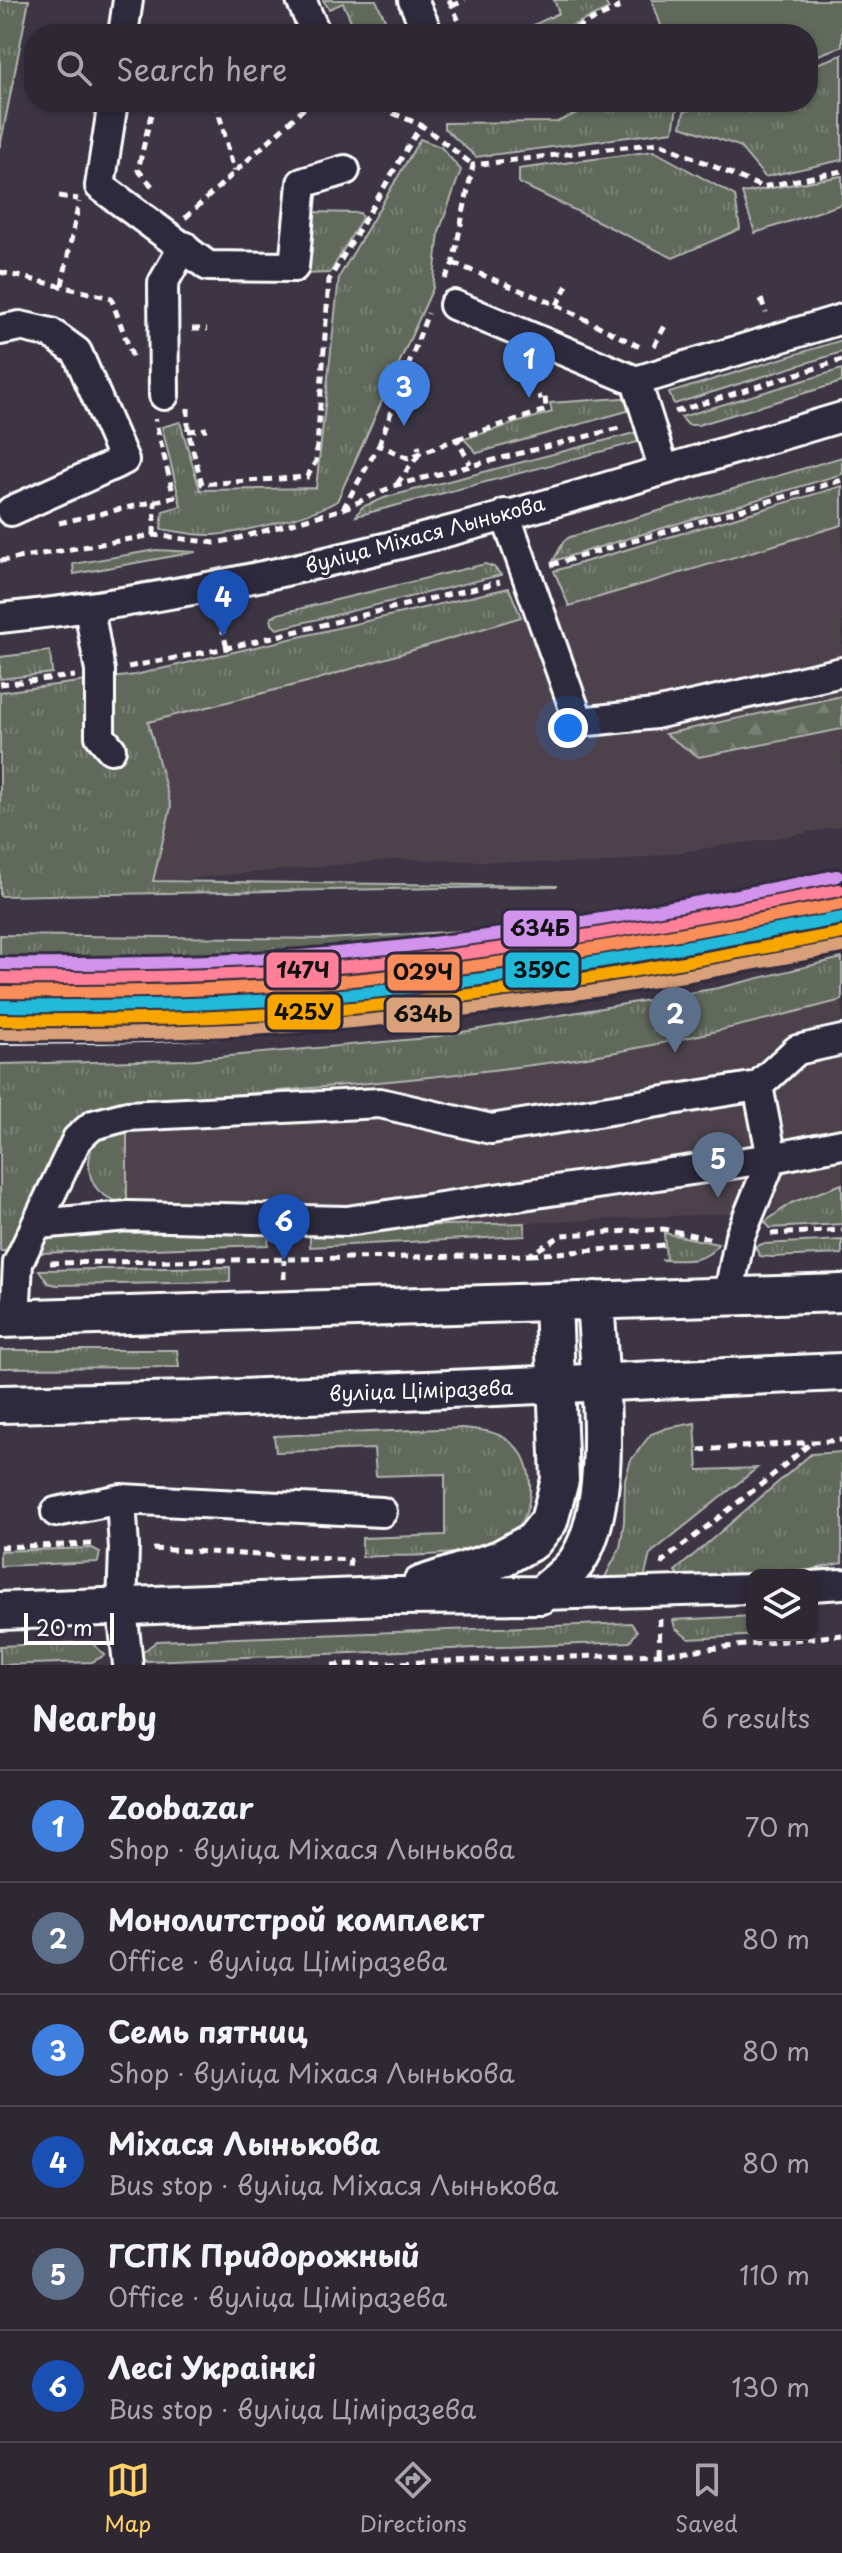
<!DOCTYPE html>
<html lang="en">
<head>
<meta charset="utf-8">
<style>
	body { margin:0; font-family:"Playpen Sans",sans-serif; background:#3a343f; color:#f1f3f6 }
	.controls { position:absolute; right:24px; bottom:24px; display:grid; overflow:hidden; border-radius:16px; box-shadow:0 2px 6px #0004 }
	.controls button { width:72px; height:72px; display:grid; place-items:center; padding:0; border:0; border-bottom:2px solid #49444e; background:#2e2833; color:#f1f3f6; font:40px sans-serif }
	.scale { position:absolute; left:24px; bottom:20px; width:90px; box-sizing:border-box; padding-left:8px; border:4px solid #fff; border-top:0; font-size:22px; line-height:28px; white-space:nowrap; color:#fff; -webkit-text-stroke:6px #2f2a3d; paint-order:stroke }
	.you { position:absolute; left:568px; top:728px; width:28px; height:28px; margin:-20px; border:6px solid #fff; border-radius:50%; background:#1a73e8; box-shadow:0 0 0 12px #1a73e833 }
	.badge { display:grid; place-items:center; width:52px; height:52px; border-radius:50%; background:#ffd166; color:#fff; font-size:26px; font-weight:700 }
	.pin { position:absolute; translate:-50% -66px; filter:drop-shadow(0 2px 4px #0008) }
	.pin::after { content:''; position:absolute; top:42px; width:28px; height:24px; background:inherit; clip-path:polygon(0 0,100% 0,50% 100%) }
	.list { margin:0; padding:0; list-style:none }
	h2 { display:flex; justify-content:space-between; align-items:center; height:104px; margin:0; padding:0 32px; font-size:34px }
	h2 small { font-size:26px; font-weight:400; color:#a7a6ac }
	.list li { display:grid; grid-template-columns:52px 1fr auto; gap:24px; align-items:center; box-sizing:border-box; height:112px; padding:0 32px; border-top:2px solid #49444e }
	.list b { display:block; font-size:30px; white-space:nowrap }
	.list p { margin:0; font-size:26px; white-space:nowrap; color:#a7a6ac }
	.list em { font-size:26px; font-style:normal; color:#a7a6ac }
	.icon { flex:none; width:44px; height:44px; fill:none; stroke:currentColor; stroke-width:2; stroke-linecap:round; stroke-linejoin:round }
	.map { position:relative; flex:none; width:842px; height:1665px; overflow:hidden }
	.search { position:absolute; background:#2e2833; box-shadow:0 2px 6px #0004; left:24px; right:24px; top:24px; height:88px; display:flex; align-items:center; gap:20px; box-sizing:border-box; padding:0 28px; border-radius:32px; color:#a7a6ac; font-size:30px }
	.sheet { height:776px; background:#2e2833 }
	nav { display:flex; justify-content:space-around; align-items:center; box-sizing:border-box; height:112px; border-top:2px solid #49444e; background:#2e2833; font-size:22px; color:#a7a6ac }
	nav a { display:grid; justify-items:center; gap:4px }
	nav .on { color:#ffd166 }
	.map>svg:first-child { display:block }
	.built { fill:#4d424c }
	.grass { fill:url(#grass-tufts); stroke:#b0b4ae; stroke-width:2 }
	.forest { fill:url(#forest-firs); stroke:#b0b4ae; stroke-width:2 }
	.green { fill:#61695c; stroke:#b0b4ae; stroke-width:2 }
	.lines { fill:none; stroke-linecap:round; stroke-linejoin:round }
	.minor-casing { stroke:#fff; stroke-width:34 }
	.major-casing { stroke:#fff; stroke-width:42 }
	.path { stroke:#fff; stroke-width:5; stroke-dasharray:8 6; stroke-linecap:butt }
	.minor { stroke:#2f2a3d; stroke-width:28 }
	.major { stroke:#2f2a3d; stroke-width:36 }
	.rail { stroke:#fff; stroke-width:6 }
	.rail-1-casing { stroke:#2f2a3d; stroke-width:18 }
	.rail-2-casing { stroke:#2f2a3d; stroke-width:18 }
	.rail-3-casing { stroke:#2f2a3d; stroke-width:18 }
	.rail-4-casing { stroke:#2f2a3d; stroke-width:18 }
	.rail-5-casing { stroke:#2f2a3d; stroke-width:18 }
	.rail-6-casing { stroke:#2f2a3d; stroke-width:18 }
	.rail-1 { stroke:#fa8e5a; stroke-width:12 }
	.rail-2 { stroke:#20b9da; stroke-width:12 }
	.rail-3 { stroke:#ff8098; stroke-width:12 }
	.rail-4 { stroke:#f7a600; stroke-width:12 }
	.rail-5 { stroke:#d193ec; stroke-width:12 }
	.rail-6 { stroke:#d9a179; stroke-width:12 }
	.labels { text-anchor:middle; stroke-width:6; stroke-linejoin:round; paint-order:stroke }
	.street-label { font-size:20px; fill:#fff; stroke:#2f2a3d }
	.line-badge { stroke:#2f2a3d; stroke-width:3 }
	.pale-badge-label { font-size:22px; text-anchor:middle; font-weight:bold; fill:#111 }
</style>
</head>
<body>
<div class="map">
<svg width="842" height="1665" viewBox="0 0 842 1665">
	<defs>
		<pattern id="grass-tufts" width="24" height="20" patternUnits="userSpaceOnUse" patternTransform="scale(2)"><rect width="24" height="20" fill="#61695c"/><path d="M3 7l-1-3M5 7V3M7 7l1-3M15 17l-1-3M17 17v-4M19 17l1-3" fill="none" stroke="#798074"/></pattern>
		<pattern id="forest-firs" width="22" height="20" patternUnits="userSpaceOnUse" patternTransform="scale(2)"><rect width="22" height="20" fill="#61695c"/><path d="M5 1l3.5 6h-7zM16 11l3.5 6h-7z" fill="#798074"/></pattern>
	</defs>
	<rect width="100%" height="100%" fill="#3d3544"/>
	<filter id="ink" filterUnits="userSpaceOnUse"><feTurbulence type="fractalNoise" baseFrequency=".0125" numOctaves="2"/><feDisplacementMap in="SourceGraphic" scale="16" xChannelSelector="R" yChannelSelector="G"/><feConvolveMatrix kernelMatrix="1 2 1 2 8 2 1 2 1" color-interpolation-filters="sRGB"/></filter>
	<g filter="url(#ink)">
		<path class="built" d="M842,525V826L777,838L598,864L401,859L153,882L147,722L315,680L521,617L569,606Z
			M842,1000V1208L525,1223L128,1233L126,1105L412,1079L565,1060L755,1023Z"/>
		<path class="grass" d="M0,0H29L0,147Z
			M323,0H376L392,34H357L343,3L329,9Z
			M554,0H604L609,9L554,34H515L559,13Z
			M842,55V160L765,177L739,146L681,126L684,112L712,102H808V67Z
			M603,102H678L673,131L476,157L444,128V123L557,122Z
			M420,139L441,147L461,170L439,232L433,288L337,501C315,515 237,534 211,535C195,536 177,531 161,529L163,511L181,506L162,427L180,422L200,490L316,488L339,277Z
			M654,151L735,196L740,229L673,258L519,183V169Z
			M842,176V204L755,233L742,193Z
			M311,212L360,213L362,218L330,273L303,274Z
			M842,340V352L674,404L669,393Z
			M842,369V382L698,425H688L681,417Z
			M636,397L638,408L477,453L464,439L552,412L550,403Z
			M642,431L638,442L356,516L362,507L387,497Z
			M842,457V474L553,561L564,541L570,537Z
			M842,486V525L569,606L554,571Z
			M156,550L196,552L74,574L73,564Z
			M485,564L494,567L501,575L277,629L272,624L271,618L278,614Z
			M509,588L521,617L315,680L148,722L171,807L153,881L558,886L0,896V692L135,675Z
			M50,651L52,673L0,679V657Z
			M735,915L455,961L206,981L0,979V935L327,939Z
			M842,958V1000C750,1024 656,1047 562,1061C418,1081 272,1091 126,1104L93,1111L10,1251H0V1064L186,1060L427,1038L718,988Z
			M127,1124V1204C102,1199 88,1187 89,1161C90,1156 91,1147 93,1142C100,1131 115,1128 127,1124Z
			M842,1184V1224L770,1228L765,1222L791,1203Z
			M525,1223V1236L310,1247V1234L269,1235L268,1245L41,1253C41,1244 50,1238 57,1233L128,1226V1233Z
			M664,1233L718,1244C706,1264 682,1260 661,1260L666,1259Z
			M842,1240V1254L772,1257L760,1256L755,1247L762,1244Z
			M230,1267V1282L57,1285L48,1283L39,1270Z
			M0,1350H177L179,1367L0,1368Z
			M695,1423L698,1470L757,1468L650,1554L644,1579L603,1581L620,1548L624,1522L625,1479L631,1460L651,1434L667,1428Z
			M463,1428C482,1430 499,1431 514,1445C538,1466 535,1521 507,1537C468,1560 407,1554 362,1557V1538L445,1535V1474L376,1476L374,1449L276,1452L274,1436Z
			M842,1452V1563L810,1570L682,1579L675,1571L811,1454Z
			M92,1548L100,1552L98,1562L0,1566V1551Z
			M752,1616V1635H762L689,1639L675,1628L673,1620Z
			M631,1623L637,1631L630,1642L147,1661L139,1655L157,1641Z
			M91,1642L105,1655L92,1662L0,1665V1646Z"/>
		<path class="forest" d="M842,696V729L699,757L665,734Z"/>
		<path class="green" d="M652,0H842V46L808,59V34H664Z"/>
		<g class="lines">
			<defs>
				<path id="minor" d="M301,0L316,34
					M413,0L428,34
					M123,34L128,0
					M113,102L100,186L208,266L294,267L302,183L345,170
					M454,305L636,381L842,319
					M0,330L20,326L51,333L77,352L124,460L11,511
					M636,381L664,470
					M164,395L163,283L184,246
					M505,514L579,722L655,714L842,672
					M89,608L100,671V736L111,749
					M0,618C288,589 566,499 842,417
					M38,1224L128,1216L347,1221L772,1158L758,1086
					M728,1298L740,1236L772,1158L842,1144
					M15,1318L18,1263L77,1139L93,1125L127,1116L380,1103L491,1129L758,1086L797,1050L842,1040
					M121,1499L382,1512
					M56,1512L121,1499L124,1548L122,1608L128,1665
					M812,1586L842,1584
					M541,1595L752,1589"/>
				<path id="major" d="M0,1319L842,1293
					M0,1404L194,1400L842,1372
					M421,1585L500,1559L533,1541L549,1521L560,1480L553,1303
					M0,1611L385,1596L541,1595C552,1585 568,1574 577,1561C616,1503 599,1371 595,1300"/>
			</defs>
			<use href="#minor" class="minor-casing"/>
			<use href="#major" class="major-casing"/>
			<path class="path" d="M449,0L465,34
				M452,6L465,0
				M563,34L618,8L614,0
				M216,102L234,171
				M367,102L421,125L473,165
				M152,186L138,170L154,102
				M59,196L78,199
				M185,218L311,102
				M453,263L557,305L642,348
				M0,272L111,298L134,361
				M445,279L453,263L473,165L659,143L762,187L842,171
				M62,285L79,202
				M761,299L766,313
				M557,305L567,285
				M192,329H207
				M654,346L665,326
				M188,408V431L202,484L307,477L316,461L329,280L421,125
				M675,412L842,360
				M188,431L207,429
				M457,439L546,410L545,395L538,398
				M379,445L428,313
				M397,484L420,453L418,446
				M343,509L379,445L408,458L457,439L470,464
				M59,523L174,497L155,419
				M154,535L155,501
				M0,561L154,535L215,543L239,538L343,509L396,485L623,427
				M551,565L842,480
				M218,612L227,648
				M128,667L227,648L500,582
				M0,684L75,676
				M771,1234L842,1230
				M530,1255L665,1245
				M50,1263L529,1255L562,1235L663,1229L713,1239
				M284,1279V1260
				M699,1450L842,1440
				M0,1547L95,1544
				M153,1549L350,1560L349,1568
				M662,1565L663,1561L763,1483L812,1442
				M659,1654L660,1619
				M332,1665L659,1654L842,1635"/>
			<use href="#minor" class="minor"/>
			<use href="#major" class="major"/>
			<path class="rail" d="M0,1042C69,1041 138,1042 206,1037C418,1022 635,990 842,942"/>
			<defs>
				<path id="rail-1" d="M0,992C121,993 242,991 363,979C524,963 683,934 842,904"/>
				<path id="rail-2" d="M0,1006C121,1007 242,1005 363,993C524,977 683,948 842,918"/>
				<path id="rail-3" d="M0,978C120,979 239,977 359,965C520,950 680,921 839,890"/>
				<path id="rail-4" d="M0,1020C121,1021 242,1019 363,1007C524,992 683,963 842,933"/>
				<path id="rail-5" d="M0,964C120,965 239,963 358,951C519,936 678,907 837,876"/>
				<path id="rail-6" d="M0,1034C121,1035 242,1032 363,1021C524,1006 683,977 842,947"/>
			</defs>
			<use href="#rail-1" class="rail-1-casing"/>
			<use href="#rail-2" class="rail-2-casing"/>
			<use href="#rail-3" class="rail-3-casing"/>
			<use href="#rail-4" class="rail-4-casing"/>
			<use href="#rail-5" class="rail-5-casing"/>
			<use href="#rail-6" class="rail-6-casing"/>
			<use href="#rail-1" class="rail-1"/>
			<use href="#rail-2" class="rail-2"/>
			<use href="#rail-3" class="rail-3"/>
			<use href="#rail-4" class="rail-4"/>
			<use href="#rail-5" class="rail-5"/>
			<use href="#rail-6" class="rail-6"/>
		</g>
	</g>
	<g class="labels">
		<g class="street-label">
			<text transform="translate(425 535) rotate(-15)" y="7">вуліца Міхася Лынькова</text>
			<text transform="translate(421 1391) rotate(-2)" y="7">вуліца Ціміразева</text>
		</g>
	</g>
	<g class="line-badge">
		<rect x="502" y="909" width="76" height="39" rx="8" fill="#d193ec"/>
		<rect x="265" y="951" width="75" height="38" rx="8" fill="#ff8098"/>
		<rect x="504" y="951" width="76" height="38" rx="8" fill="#20b9da"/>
		<rect x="386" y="953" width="75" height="39" rx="8" fill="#fa8e5a"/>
		<rect x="266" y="993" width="76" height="38" rx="8" fill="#f7a600"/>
		<rect x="385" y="996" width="76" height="38" rx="8" fill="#d9a179"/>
	</g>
	<g class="pale-badge-label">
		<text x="540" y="936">634Б</text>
		<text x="303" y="978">147Ч</text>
		<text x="542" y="978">359С</text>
		<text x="423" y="980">029Ч</text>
		<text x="304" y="1020">425У</text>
		<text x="423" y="1022">634Ь</text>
	</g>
</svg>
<div class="controls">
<button><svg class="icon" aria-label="layers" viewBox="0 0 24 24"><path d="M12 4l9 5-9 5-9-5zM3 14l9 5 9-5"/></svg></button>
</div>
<div class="scale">20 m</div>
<div class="you"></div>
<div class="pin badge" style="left:529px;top:398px;background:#3f7fe0">1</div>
<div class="pin badge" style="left:675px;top:1053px;background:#5c6f8a">2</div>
<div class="pin badge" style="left:404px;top:426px;background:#3f7fe0">3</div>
<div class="pin badge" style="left:223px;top:636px;background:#1a4fb4">4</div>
<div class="pin badge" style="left:718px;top:1198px;background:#5c6f8a">5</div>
<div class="pin badge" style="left:284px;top:1260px;background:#1a4fb4">6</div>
<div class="search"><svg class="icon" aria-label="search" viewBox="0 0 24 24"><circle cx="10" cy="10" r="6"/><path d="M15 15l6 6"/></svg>Search here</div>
</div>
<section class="sheet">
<h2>Nearby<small>6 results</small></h2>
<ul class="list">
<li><span class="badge" style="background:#3f7fe0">1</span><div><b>Zoobazar</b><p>Shop · вуліца Міхася Лынькова</p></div><em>70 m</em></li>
<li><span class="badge" style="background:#5c6f8a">2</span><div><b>Монолитстрой комплект</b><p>Office · вуліца Ціміразева</p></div><em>80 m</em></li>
<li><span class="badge" style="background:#3f7fe0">3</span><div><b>Семь пятниц</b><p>Shop · вуліца Міхася Лынькова</p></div><em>80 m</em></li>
<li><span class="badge" style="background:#1a4fb4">4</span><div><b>Міхася Лынькова</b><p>Bus stop · вуліца Міхася Лынькова</p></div><em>80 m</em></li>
<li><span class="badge" style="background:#5c6f8a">5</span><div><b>ГСПК Придорожный</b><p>Office · вуліца Ціміразева</p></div><em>110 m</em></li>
<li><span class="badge" style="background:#1a4fb4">6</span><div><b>Лесі Украінкі</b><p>Bus stop · вуліца Ціміразева</p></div><em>130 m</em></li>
</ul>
</section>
<nav>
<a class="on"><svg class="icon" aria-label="map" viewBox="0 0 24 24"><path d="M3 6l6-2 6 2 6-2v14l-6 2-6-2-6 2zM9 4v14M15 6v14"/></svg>Map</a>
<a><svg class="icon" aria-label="directions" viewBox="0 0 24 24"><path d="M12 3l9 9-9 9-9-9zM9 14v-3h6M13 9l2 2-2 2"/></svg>Directions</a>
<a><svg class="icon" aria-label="saved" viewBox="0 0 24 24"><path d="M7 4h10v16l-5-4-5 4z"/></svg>Saved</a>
</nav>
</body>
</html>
